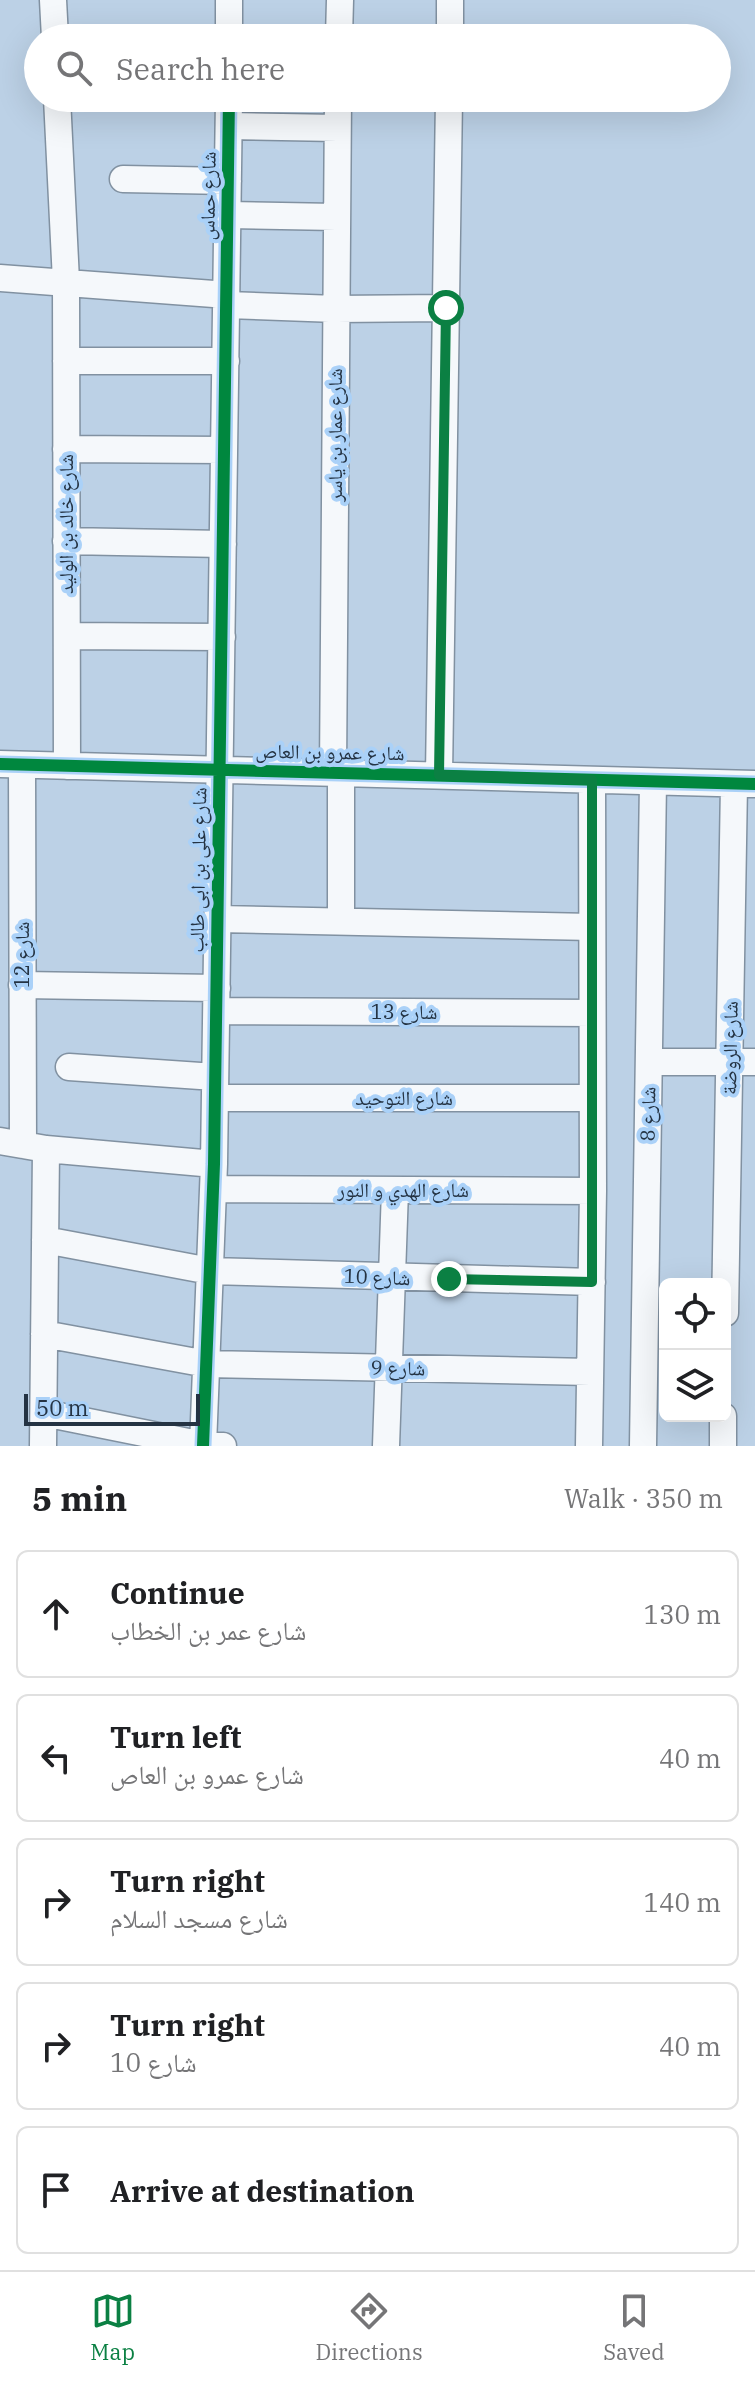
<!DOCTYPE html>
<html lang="en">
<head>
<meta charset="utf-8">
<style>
	body { margin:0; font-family:"IBM Plex Serif","Noto Naskh Arabic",serif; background:#f6f6f6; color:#202124 }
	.controls { position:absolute; right:24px; bottom:24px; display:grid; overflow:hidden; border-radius:12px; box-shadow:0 8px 32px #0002 }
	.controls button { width:72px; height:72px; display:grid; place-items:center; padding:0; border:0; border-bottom:2px solid #e0e0e0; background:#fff; color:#202124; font:40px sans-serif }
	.scale { position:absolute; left:24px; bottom:20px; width:176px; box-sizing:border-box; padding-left:8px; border:4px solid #243343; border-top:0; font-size:22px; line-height:28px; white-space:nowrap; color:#243343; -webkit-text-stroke:6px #aad1f8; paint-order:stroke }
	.stop { position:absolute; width:24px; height:24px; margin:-18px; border:6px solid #0b8043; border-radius:50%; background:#fff }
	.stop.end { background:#0b8043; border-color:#fff; box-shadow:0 2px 8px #0008 }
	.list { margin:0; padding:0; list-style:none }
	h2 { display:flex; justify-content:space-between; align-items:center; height:104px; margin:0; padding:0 32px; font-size:34px }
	h2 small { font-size:26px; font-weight:400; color:#757577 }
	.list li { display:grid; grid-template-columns:52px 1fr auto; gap:24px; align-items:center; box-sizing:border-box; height:128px; margin:0 16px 16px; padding:0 16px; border:2px solid #e0e0e0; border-radius:12px }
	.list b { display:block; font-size:30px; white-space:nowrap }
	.list p { margin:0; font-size:26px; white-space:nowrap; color:#757577 }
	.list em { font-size:26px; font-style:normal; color:#757577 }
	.icon { flex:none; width:44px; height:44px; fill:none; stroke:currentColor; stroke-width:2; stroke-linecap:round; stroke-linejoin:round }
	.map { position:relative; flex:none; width:755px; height:1446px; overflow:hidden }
	.search { position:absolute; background:#fff; box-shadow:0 8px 32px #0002; left:24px; right:24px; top:24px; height:88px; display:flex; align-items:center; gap:20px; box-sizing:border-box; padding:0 28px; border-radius:44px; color:#757577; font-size:30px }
	.sheet { height:824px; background:#fff }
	nav { display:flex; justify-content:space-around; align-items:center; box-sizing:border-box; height:112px; border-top:2px solid #e0e0e0; background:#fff; font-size:22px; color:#757577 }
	nav a { display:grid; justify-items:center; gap:4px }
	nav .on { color:#0b8043 }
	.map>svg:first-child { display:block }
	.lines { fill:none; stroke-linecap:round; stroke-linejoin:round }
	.street-casing { stroke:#8191a1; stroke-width:29 }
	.street { stroke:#f5f8fb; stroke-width:26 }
	.cycleway-casing { stroke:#aad1f8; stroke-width:17 }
	.cycleway { stroke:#00873e; stroke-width:12 }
	.route { stroke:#0b8043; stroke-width:10 }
	.labels { text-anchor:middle; stroke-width:8; stroke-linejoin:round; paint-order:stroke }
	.street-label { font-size:20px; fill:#243343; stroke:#aad1f8 }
</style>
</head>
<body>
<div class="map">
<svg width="755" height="1446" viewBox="0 0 755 1446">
	<rect width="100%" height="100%" fill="#bcd1e6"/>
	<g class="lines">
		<defs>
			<path id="street" d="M53,0L55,38
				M229,0V38
				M339,38L340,0
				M450,38V0
				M57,98L66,281L67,766
				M229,126L337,128
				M123,179L228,181
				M228,215L336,217
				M0,278L227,295
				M227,305L336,309L446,308
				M66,361H226
				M66,449L224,450
				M66,541L223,544
				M67,636L222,637
				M0,764L755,784
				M22,765L23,1145
				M333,772L338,98
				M439,775L449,98
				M218,919L592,927
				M341,921V772
				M22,985L217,988
				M217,1011L592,1013
				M649,1062H755
				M69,1067L215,1077
				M215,1098H592
				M0,1141L46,1149L214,1164
				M213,1189L593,1191
				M45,1240L210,1271L592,1282
				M725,1313L734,784
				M44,1334L207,1364L590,1372
				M44,1413L203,1445L223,1446
				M43,1446L46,1149
				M203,1446L214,1164L229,98
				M386,1446L395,1190
				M589,1446L593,1191L592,780
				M643,1446L653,782
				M723,1446V1416"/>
		</defs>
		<use href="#street" class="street-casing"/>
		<use href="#street" class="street"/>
		<defs>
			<path id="cycleway" d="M0,764L755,784
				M203,1446L214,1164L229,98"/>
		</defs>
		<use href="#cycleway" class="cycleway-casing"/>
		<use href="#cycleway" class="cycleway"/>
	</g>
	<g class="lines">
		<path class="route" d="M446,308L439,775L592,780V1282L449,1279"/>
	</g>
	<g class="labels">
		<g class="street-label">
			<text transform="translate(208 196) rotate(-89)" y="7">شارع حماس</text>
			<text transform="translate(335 435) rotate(-90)" y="7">شارع عمار بن ياسر</text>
			<text transform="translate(66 524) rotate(-90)" y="7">شارع خالد بن الوليد</text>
			<text transform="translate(330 752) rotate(1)" y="7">شارع عمرو بن العاص</text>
			<text transform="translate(198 870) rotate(-89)" y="7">شارع على بن ابى طالب</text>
			<text transform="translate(22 955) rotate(-90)" y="7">شارع 12</text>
			<text x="404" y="1019">شارع 13</text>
			<text transform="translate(730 1048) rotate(-89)" y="7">شارع الروضة</text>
			<text x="404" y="1105">شارع التوحيد</text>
			<text transform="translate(648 1114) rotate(-89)" y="7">شارع 8</text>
			<text x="403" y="1197">شارع الهدي و النور</text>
			<text transform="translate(377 1277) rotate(2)" y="7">شارع 10</text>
			<text transform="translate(398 1368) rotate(1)" y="7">شارع 9</text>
		</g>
	</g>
</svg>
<div class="controls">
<button><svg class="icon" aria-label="locate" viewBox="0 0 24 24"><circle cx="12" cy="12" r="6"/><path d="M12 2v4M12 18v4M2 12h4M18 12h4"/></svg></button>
<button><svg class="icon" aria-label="layers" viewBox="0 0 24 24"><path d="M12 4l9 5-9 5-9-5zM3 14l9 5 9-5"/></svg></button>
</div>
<div class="scale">50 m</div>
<div class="stop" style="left:446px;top:308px"></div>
<div class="stop end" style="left:449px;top:1279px"></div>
<div class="search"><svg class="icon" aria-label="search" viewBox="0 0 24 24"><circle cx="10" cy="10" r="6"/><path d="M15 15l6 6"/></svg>Search here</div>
</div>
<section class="sheet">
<h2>5 min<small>Walk · 350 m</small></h2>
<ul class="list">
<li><svg class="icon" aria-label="ahead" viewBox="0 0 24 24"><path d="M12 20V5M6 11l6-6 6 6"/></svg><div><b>Continue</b><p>شارع عمر بن الخطاب</p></div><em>130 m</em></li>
<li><svg class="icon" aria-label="left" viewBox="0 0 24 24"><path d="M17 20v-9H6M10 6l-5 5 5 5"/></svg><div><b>Turn left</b><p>شارع عمرو بن العاص</p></div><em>40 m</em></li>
<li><svg class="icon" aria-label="right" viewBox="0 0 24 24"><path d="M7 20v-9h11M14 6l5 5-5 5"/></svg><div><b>Turn right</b><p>شارع مسجد السلام</p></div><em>140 m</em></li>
<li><svg class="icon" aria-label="right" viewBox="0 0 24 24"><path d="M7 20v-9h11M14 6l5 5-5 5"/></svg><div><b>Turn right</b><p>شارع 10</p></div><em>40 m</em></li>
<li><svg class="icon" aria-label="arrive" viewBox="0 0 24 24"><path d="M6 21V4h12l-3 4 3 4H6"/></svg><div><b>Arrive at destination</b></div></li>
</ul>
</section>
<nav>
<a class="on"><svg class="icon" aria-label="map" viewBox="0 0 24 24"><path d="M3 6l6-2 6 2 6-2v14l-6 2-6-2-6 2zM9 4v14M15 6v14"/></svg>Map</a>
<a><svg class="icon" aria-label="directions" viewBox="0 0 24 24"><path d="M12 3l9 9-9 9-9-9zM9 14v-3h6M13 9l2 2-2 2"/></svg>Directions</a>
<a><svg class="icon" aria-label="saved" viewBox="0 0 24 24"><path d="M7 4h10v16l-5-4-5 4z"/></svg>Saved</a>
</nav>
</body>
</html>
